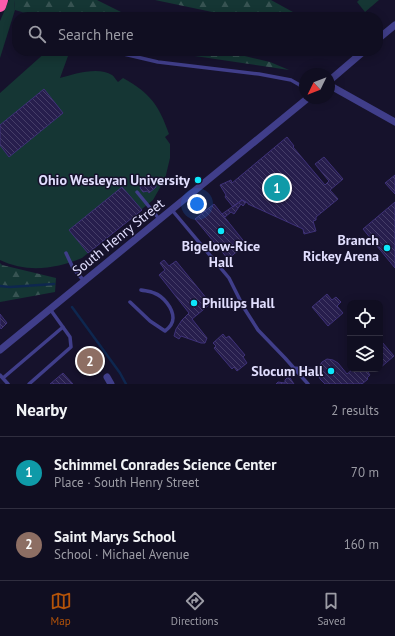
<!DOCTYPE html>
<html lang="en">
<head>
<meta charset="utf-8">
<style>
	body { margin:0; font-family:"PT Sans",sans-serif; background:#1e1c2e; color:#f1f3f6 }
	.controls { position:absolute; right:12px; bottom:12px; display:grid; overflow:hidden; border-radius:8px; box-shadow:0 2px 10px #0003 }
	.controls button { width:36px; height:36px; display:grid; place-items:center; padding:0; border:0; border-bottom:1px solid #302e3f; background:#100e21; color:#f1f3f6; font:20px sans-serif }
	.compass { position:absolute; left:299px; top:68px; width:36px; height:36px; border-radius:50%; background:#100e21; box-shadow:0 2px 10px #0003; rotate:227deg }
	.you { position:absolute; left:197px; top:204px; width:14px; height:14px; margin:-10px; border:3px solid #fff; border-radius:50%; background:#1a73e8; box-shadow:0 0 0 6px #1a73e833 }
	.badge { display:grid; place-items:center; width:26px; height:26px; border-radius:50%; background:#b45309; color:#fff; font-size:13px; font-weight:700 }
	.pin { position:absolute; translate:-50% -50%; border:2px solid #fff; box-shadow:0 1px 4px #0006 }
	.list { margin:0; padding:0; list-style:none }
	h2 { display:flex; justify-content:space-between; align-items:center; height:52px; margin:0; padding:0 16px; font-size:17px }
	h2 small { font-size:13px; font-weight:400; color:#9c9ca5 }
	.list li { display:grid; grid-template-columns:26px 1fr auto; gap:12px; align-items:center; box-sizing:border-box; height:72px; padding:0 16px; border-top:1px solid #302e3f }
	.list b { display:block; font-size:15px; white-space:nowrap }
	.list p { margin:0; font-size:13px; white-space:nowrap; color:#9c9ca5 }
	.list em { font-size:13px; font-style:normal; color:#9c9ca5 }
	.icon { flex:none; width:22px; height:22px; fill:none; stroke:currentColor; stroke-width:2; stroke-linecap:round; stroke-linejoin:round }
	.map { position:relative; flex:none; width:395px; height:384px; overflow:hidden }
	.search { position:absolute; background:#100e21; box-shadow:0 2px 10px #0003; left:12px; right:12px; top:12px; height:44px; display:flex; align-items:center; gap:10px; box-sizing:border-box; padding:0 14px; border-radius:16px; color:#9c9ca5; font-size:15px }
	.sheet { height:196px; background:#100e21 }
	nav { display:flex; justify-content:space-around; align-items:center; box-sizing:border-box; height:56px; border-top:1px solid #302e3f; background:#100e21; font-size:11px; color:#9c9ca5 }
	nav a { display:grid; justify-items:center; gap:2px }
	nav .on { color:#b45309 }
	.map>svg:first-child { display:block }
	.green { fill:#153634 }
	.forest { fill:url(#forest-firs) }
	.lines { fill:none; stroke-linecap:round; stroke-linejoin:round }
	.stream { stroke:#0e274f; stroke-width:2.5 }
	.building { fill:url(#building-back-hatch); stroke:#3e3178 }
	.service { stroke:#403e8a; stroke-width:3.5 }
	.minor { stroke:#403e8a; stroke-width:7 }
	.motorway { stroke:#fc5bab; stroke-width:12 }
	.poi-dot { fill:#0de7fb; stroke:#16122c; stroke-width:1.5 }
	.labels { text-anchor:middle; stroke-width:3; stroke-linejoin:round; paint-order:stroke }
	.poi-label { font-size:14px; font-weight:bold; fill:#e1defe; stroke:#16122c; text-anchor:end }
	.street-label { font-size:14px; fill:#e1defe; stroke:#16122c }
</style>
</head>
<body>
<div class="map">
<svg width="395" height="384" viewBox="0 0 395 384">
	<defs>
		<pattern id="forest-firs" width="22" height="20" patternUnits="userSpaceOnUse"><rect width="22" height="20" fill="#153634"/><path d="M5 1l3.5 6h-7zM16 11l3.5 6h-7z" fill="#375352"/></pattern>
		<pattern id="building-back-hatch" width="6" height="6" patternUnits="userSpaceOnUse"><rect width="6" height="6" fill="#271e4d"/><path d="M-1 5l2 2M0 0l6 6M5-1l2 2" fill="none" stroke="#463e68"/></pattern>
	</defs>
	<rect width="100%" height="100%" fill="#16122c"/>
	<path class="green" d="M9,0H14L15,10L0,58V21Z
		M359,0H379L365,12L357,2Z
		M47,51H64L68,56L60,78C73,74 99,66 112,75C114,76 116,80 118,82L123,78C150,93 159,105 169,134L165,137L170,144V158L165,179L153,200L82,258C55,269 27,273 0,260V93Z"/>
	<path class="forest" d="M14,0H97L123,13L128,17H39L15,10Z
		M155,0H271L302,17H236Z
		M161,51H224L270,62L289,70Z
		M0,263L2,265L56,278L55,292L0,302Z"/>
	<g class="lines">
		<path class="stream" d="M0,286L10,287L54,284
			M72,307L120,373L126,384"/>
	</g>
	<path class="building" d="M44,89L63,113L9,157L0,145V125Z
		M287,137L294,146L293,147L325,185L329,181L315,164L324,157L343,179L330,190L338,199L316,217V220L313,221L316,231L304,234L303,229L248,204V203L242,200L233,207L225,197L226,195L220,185L231,180L232,183Z
		M395,175V194L385,183Z
		M147,176L149,178L153,177L157,181L155,182L156,187L149,193L148,191L143,192L140,188L142,184L140,182Z
		M122,187L142,210L88,253L69,230Z
		M242,200L246,202L243,206L241,204L234,214L231,212L225,217L222,214Z
		M395,202V268L363,229Z
		M214,204L246,244L228,259L195,219Z
		M164,260L169,266L176,261L207,299L205,301L209,305L192,319L207,338L205,343H201L181,336L179,339L174,336L176,329L182,320L189,313L159,275L165,270L160,263Z
		M327,294L332,300L336,297L341,302L337,306L343,313L328,326L312,307Z
		M0,314L7,323L1,329L0,327Z
		M223,334L226,338L229,336L245,355L243,357L247,363L237,371L234,367L232,369L214,348L216,346L213,343Z
		M382,342L394,356L380,368V343Z
		M327,359L333,360L338,363L347,374L353,369H366L370,375L367,378L368,379L362,384L361,383L359,384H325L320,379L318,372L319,367L322,362Z
		M63,373L73,384H50Z
		M287,378H290L294,384H276L278,382L285,383V380Z"/>
	<g class="lines">
		<path class="service" d="M111,51L158,62L259,74L291,80L305,88
			M137,192L160,220
			M172,210L229,278L244,308L258,330L285,358L308,384
			M66,253L73,268L84,281
			M130,302L150,321L165,331C169,328 173,324 173,318C173,308 163,296 154,293C150,291 145,291 141,290
			M293,368L316,370
			M0,375L8,384
			M3,378L63,327
			M29,384L71,347L70,337L50,309"/>
		<path class="minor" d="M378,39L395,25
			M329,81L364,51
			M329,85L395,122
			M0,350L308,98
			M107,377L111,384"/>
		<path class="motorway" d="M0,6L2,0"/>
	</g>
	<g class="poi-dot">
		<circle cx="198" cy="180" r="4"/>
		<circle cx="221" cy="231" r="4"/>
		<circle cx="387" cy="248" r="4"/>
		<circle cx="194" cy="303" r="4"/>
		<circle cx="331" cy="371" r="4"/>
	</g>
	<g class="labels">
		<g class="poi-label">
			<text x="190" y="185">Ohio Wesleyan University</text>
			<text x="379" y="245">Branch<tspan x="379" dy="16">Rickey Arena</tspan></text>
			<text x="221" y="251" text-anchor="middle">Bigelow-Rice<tspan x="221" dy="16">Hall</tspan></text>
			<text x="202" y="308" text-anchor="start">Phillips Hall</text>
			<text x="323" y="376">Slocum Hall</text>
		</g>
		<g class="street-label">
			<text transform="translate(118 237) rotate(-39)" y="5">South Henry Street</text>
		</g>
	</g>
</svg>
<div class="controls">
<button><svg class="icon" aria-label="locate" viewBox="0 0 24 24"><circle cx="12" cy="12" r="6"/><path d="M12 2v4M12 18v4M2 12h4M18 12h4"/></svg></button>
<button><svg class="icon" aria-label="layers" viewBox="0 0 24 24"><path d="M12 4l9 5-9 5-9-5zM3 14l9 5 9-5"/></svg></button>
</div>
<svg class="compass" viewBox="-18 -18 36 36"><path d="M0-13l5 13h-10z" fill="#e53935"/><path d="M0 13l5-13h-10z" fill="#9c9ca5"/></svg>
<div class="you"></div>
<div class="pin badge" style="left:277px;top:188px;background:#0f9aa8">1</div>
<div class="pin badge" style="left:90px;top:361px;background:#8d6e63">2</div>
<div class="search"><svg class="icon" aria-label="search" viewBox="0 0 24 24"><circle cx="10" cy="10" r="6"/><path d="M15 15l6 6"/></svg>Search here</div>
</div>
<section class="sheet">
<h2>Nearby<small>2 results</small></h2>
<ul class="list">
<li><span class="badge" style="background:#0f9aa8">1</span><div><b>Schimmel Conrades Science Center</b><p>Place · South Henry Street</p></div><em>70 m</em></li>
<li><span class="badge" style="background:#8d6e63">2</span><div><b>Saint Marys School</b><p>School · Michael Avenue</p></div><em>160 m</em></li>
</ul>
</section>
<nav>
<a class="on"><svg class="icon" aria-label="map" viewBox="0 0 24 24"><path d="M3 6l6-2 6 2 6-2v14l-6 2-6-2-6 2zM9 4v14M15 6v14"/></svg>Map</a>
<a><svg class="icon" aria-label="directions" viewBox="0 0 24 24"><path d="M12 3l9 9-9 9-9-9zM9 14v-3h6M13 9l2 2-2 2"/></svg>Directions</a>
<a><svg class="icon" aria-label="saved" viewBox="0 0 24 24"><path d="M7 4h10v16l-5-4-5 4z"/></svg>Saved</a>
</nav>
</body>
</html>
